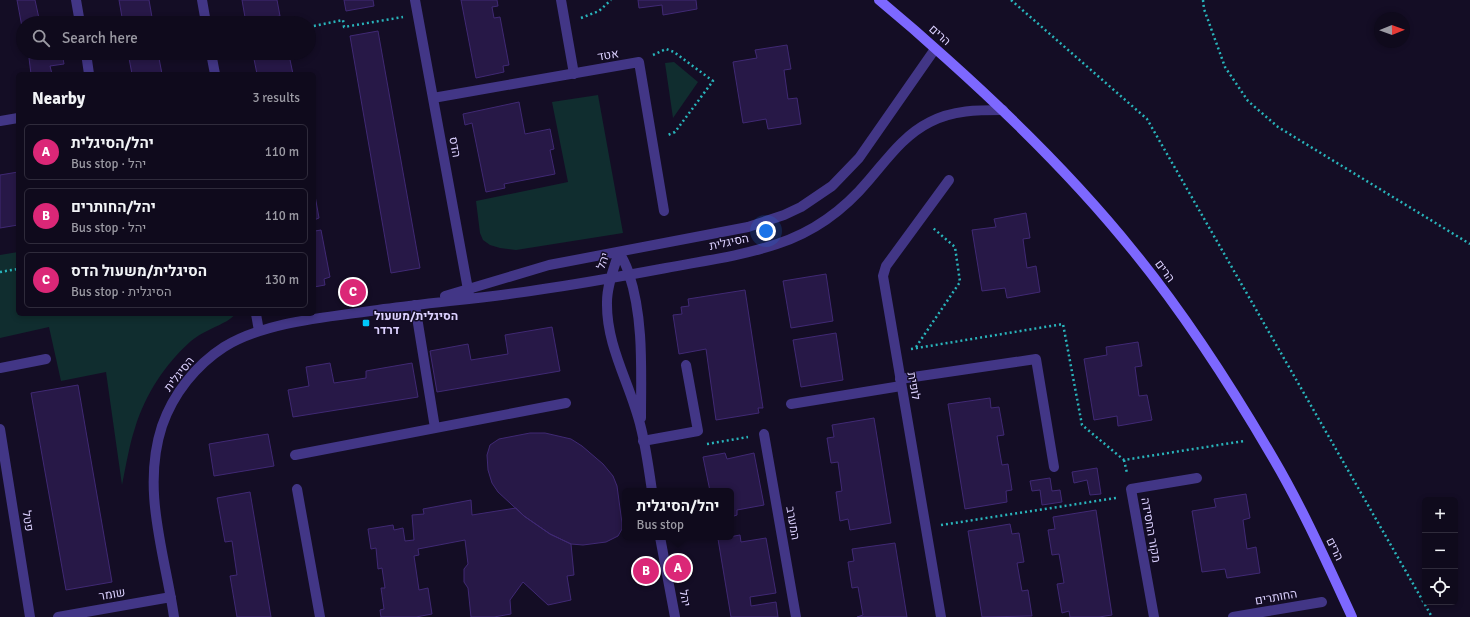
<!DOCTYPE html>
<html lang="en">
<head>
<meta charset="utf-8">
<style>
	body { margin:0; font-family:Signika,Heebo,sans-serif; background:#1d1829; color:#f1f3f6 }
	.controls { position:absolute; right:12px; bottom:12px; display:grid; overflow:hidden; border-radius:6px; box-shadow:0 2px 6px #0003 }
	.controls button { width:36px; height:36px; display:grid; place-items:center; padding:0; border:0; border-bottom:1px solid #2f2b3b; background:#0f0a1c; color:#f1f3f6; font:20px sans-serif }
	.compass { position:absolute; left:1374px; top:12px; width:36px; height:36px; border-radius:50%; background:#0f0a1c; box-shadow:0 2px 6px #0003; rotate:89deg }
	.you { position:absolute; left:766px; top:231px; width:14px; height:14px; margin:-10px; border:3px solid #fff; border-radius:50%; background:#1a73e8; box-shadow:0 0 0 6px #1a73e833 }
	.badge { display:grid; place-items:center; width:26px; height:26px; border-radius:50%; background:#db2777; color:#fff; font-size:13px; font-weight:700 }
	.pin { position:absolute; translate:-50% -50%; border:2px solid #fff; box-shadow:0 1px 4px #0006 }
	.popup { position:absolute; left:622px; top:488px; width:112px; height:52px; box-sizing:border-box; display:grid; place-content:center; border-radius:6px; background:#0f0a1c; filter:drop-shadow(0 1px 3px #0005); font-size:13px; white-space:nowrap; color:#9b9aa3 }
	.popup b { font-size:15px; color:#f1f3f6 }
	.popup::after { content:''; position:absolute; left:50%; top:100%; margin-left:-8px; border:8px solid transparent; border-top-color:#0f0a1c }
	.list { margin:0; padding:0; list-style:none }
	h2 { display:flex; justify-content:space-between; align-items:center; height:52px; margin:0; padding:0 16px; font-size:17px }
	h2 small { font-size:13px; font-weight:400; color:#9b9aa3 }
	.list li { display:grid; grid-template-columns:26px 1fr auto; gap:12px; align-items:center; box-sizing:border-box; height:56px; margin:0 8px 8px; padding:0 8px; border:1px solid #2f2b3b; border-radius:6px }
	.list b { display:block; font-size:15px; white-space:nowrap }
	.list p { margin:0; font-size:13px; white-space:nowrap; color:#9b9aa3 }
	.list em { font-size:13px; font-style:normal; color:#9b9aa3 }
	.icon { flex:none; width:22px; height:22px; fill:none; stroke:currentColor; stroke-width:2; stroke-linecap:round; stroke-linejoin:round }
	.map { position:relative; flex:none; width:1470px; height:617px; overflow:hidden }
	.search { position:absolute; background:#0f0a1c; box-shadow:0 2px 6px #0003; left:16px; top:16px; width:300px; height:44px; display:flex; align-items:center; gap:10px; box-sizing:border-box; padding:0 14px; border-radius:22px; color:#9b9aa3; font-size:15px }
	.panel { position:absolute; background:#0f0a1c; box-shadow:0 2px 6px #0003; left:16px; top:72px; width:300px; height:244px; border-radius:6px }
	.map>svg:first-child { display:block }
	.green { fill:#102d2f }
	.building { fill:#271847; stroke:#402974 }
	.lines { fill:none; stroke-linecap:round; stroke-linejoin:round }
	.path { stroke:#29b4bb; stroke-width:2.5; stroke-dasharray:2 3; stroke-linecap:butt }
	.lane { stroke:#423686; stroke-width:10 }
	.street { stroke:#423686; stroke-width:10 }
	.secondary { stroke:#7d68ff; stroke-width:10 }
	.poi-dot { fill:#00c7fc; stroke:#140d25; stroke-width:1.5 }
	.labels { text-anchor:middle; stroke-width:3; stroke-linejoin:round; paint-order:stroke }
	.street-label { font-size:12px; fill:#dcd1ff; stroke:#140d25 }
	.poi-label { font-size:12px; font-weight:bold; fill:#dcd1ff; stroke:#140d25; text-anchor:start }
</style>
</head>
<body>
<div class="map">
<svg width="1470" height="617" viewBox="0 0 1470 617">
	<rect width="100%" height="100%" fill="#140d25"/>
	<path class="green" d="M674,62L698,82L673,118L665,63Z
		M598,95L623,233L516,250L500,248L490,245L483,240L480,233L476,201L568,182L552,102Z
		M18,252V314H236C232,317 228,321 223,323C212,329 202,332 191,341C165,364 145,395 135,428C129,446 126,466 122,485L106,372L61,381L49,327L0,338V255Z"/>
	<path class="building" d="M17,0H35L40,23H23L22,27Z
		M119,0H149L153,23H123Z
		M242,0H277L280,16L274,17L275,23H246Z
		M344,0H373L374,6L346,11Z
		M461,0H497L498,6L492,7L494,18L500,17L509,65L503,66L504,72L476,78Z
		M638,0H696L697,9L663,15L662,5L639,8Z
		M378,31L420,268L391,273L350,36Z
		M787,45L791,69L784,70L788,99L797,98L801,124L768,129L766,119L743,123L733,62L757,58L755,50Z
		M35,53H62L64,64L50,66L52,74H31L29,58L36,57Z
		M128,53H158L162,74H132Z
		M258,53H282L283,56L289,55L293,74H257L253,54Z
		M519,102L525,134L550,129L554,149L550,150L555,174L504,184L505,188L486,192L472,123L465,125L463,114Z
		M18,172V225L0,228V175Z
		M314,190L319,218L314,220Z
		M1026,213L1030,238L1023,239L1027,268L1036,266L1040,292L1007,298L1005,288L982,291L972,230L996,227L994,219Z
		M314,226L315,231L321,230L330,277L324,279L325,285L314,287Z
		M826,274L833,321L791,328L783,281Z
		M745,290L763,408H758L759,413L716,420L706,349L679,354L673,315L682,314L681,307L689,306L688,299Z
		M552,327L560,371L437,392L430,351L468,344L471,360L508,354L505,335Z
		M836,333L843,380L801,387L793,340Z
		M1138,342L1142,366L1135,367L1139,396L1147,395L1152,420L1118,426L1117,416L1094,420L1084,359L1107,355L1106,347Z
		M330,363L334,383L366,378V371L412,363L418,397L293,417L288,390L309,386L306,367Z
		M78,385L112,582L66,590L31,393Z
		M990,398L991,408L999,407L1004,435L997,436L1002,465L1008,464L1012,490L1006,491L1007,502L965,509L948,404Z
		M874,418L891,523L850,530L848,519L840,521L836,492L842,491L838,462L831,463L827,438L834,437L832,425Z
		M530,433H545L571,439L582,446L603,464L613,476L617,486L622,523V529L618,536L606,542L583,545L571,544L550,534L524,516L498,492L492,483L488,470L487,455L490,445L499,439Z
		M268,434L274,466L214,476L209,444Z
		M725,453L727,459L754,453L764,505L737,510V515L731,517V491H710L703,457Z
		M1097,468L1101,494L1090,495L1087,480L1074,483L1072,472Z
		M1050,478L1052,491L1060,490L1062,502L1042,505L1040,490L1032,491L1030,481Z
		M250,492L271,617H237L230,576L237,575L232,541L225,542L217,498Z
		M1246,494L1250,518L1243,520L1247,549L1256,547L1260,573L1227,578L1225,569L1202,572L1192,511L1216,507L1214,499Z
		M471,500L472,515L516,508L524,516L550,534L571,544L574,575L567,576L571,600L548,605L523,582L510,600L511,614L494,617H471L468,588L464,582V569L468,564L465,540L418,549L419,555L414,556L419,590L428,588L432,614L416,617H381L380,610L384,609L381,588H385L382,568L378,569L376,548L371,549L368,529L393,525L394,530L403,528L405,541L414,540L412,515L424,514L423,509Z
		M1096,510L1112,615L1099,617H1070L1069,611L1062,613L1057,584L1064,583L1059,554L1052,555L1048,530L1055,529L1053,517Z
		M1010,524L1012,534L1019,533L1024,562L1017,563L1022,591L1028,590L1032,616L982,617L968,531Z
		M740,535L741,542L766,538L776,593L750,597L751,606L776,602L778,617H731L718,539Z
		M895,543L907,617H857L863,615L858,587L852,588L848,562L854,561L852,549Z"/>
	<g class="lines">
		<path class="path" d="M1011,0L1147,119L1432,617
			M1203,0L1204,9L1225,67L1248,101L1278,127L1470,244
			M581,18L599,11L611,0
			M309,27L343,20L344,27L403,17
			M653,55L666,49L674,52L713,81L675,132L668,135
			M0,272L18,269
			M916,347L960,282L955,247L933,228
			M911,349L1063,324L1082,425L1124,460L1244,441
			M707,444L748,437
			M1124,460L1127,473
			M941,525L1116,498"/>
		<path class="lane" d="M76,0L80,23
			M561,0L574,74
			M86,53L89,74
			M0,121L18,118
			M415,305L435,428
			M0,368L46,359
			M900,379L1036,359L1054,467
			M791,404L901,386
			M643,441L698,431L686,365
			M295,455L566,403
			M297,489L320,617"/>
		<path class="street" d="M202,0L206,23
			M415,0L469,295
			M211,53L215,74
			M433,98L639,62L664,211
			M619,252C614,268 607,285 607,302C606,347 631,385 641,428C646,448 649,470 652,491
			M619,252C623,259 627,267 629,274C644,319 641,372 641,418
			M445,296L549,265L748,227L784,215L801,207L832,186L859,158L935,49
			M256,314L259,331
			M0,429L30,617
			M764,434L796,617
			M660,537L675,617
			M58,617L171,597
			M174,617C165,554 141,490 162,426C173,394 196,365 224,347C268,320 334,317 384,309C435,302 486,298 537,290C580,284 623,276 666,268C703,261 741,256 777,244C814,232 844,210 869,180C888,158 904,135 930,122C953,110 978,110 1003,110
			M941,617L883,276L886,266L949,180
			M1154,617L1131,489L1197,478
			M1233,617L1322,602"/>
		<path class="secondary" d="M879,0C902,19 925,39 947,59C1014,119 1078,182 1134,252C1186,316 1231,386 1273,458C1303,509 1327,563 1352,617"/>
	</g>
	<rect class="poi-dot" x="362" y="319" width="8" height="8" rx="2"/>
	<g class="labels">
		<g class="street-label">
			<text transform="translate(940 35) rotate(42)" y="4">הרים</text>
			<text transform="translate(608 55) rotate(-10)" y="4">אטד</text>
			<text transform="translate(455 147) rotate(80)" y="4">הדס</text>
			<text transform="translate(729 242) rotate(-12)" y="4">הסיגלית</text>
			<text transform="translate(603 261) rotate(-71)" y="4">יהל</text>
			<text transform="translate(1165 271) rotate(53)" y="4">הרים</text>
			<text transform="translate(179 374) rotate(-51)" y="4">הסיגלית</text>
			<text transform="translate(914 386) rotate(80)" y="4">לופית</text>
			<text transform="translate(28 521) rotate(81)" y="4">פטל</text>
			<text transform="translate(793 523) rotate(80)" y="4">המערב</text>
			<text transform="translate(1151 530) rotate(80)" y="4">מקור החסידה</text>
			<text transform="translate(1335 549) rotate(64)" y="4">הרים</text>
			<text transform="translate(112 594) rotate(-10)" y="4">שומר</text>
			<text transform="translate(1276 597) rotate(-10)" y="4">החותרים</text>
			<text transform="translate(685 598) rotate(80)" y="4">יהל</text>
		</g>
		<g class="poi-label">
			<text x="374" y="320">הסיגלית/משעול<tspan x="374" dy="14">דרדר</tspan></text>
		</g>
	</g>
</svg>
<div class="controls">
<button>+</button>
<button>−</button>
<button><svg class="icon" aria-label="locate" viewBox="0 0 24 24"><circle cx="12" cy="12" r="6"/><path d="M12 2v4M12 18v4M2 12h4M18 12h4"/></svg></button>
</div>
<svg class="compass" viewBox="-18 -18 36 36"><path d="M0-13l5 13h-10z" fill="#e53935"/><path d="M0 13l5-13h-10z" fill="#9b9aa3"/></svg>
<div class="you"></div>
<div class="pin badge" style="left:678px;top:568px">A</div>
<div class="popup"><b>יהל/הסיגלית</b>Bus stop</div>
<div class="pin badge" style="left:646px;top:571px">B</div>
<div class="pin badge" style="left:353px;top:292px">C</div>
<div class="search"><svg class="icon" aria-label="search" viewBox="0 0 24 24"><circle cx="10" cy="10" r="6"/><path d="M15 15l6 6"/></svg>Search here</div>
<section class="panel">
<h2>Nearby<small>3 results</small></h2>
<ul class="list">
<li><span class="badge">A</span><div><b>יהל/הסיגלית</b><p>Bus stop · יהל</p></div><em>110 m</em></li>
<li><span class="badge">B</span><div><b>יהל/החותרים</b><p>Bus stop · יהל</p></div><em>110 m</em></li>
<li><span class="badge">C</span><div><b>הסיגלית/משעול הדס</b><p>Bus stop · הסיגלית</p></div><em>130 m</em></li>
</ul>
</section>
</div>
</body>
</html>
